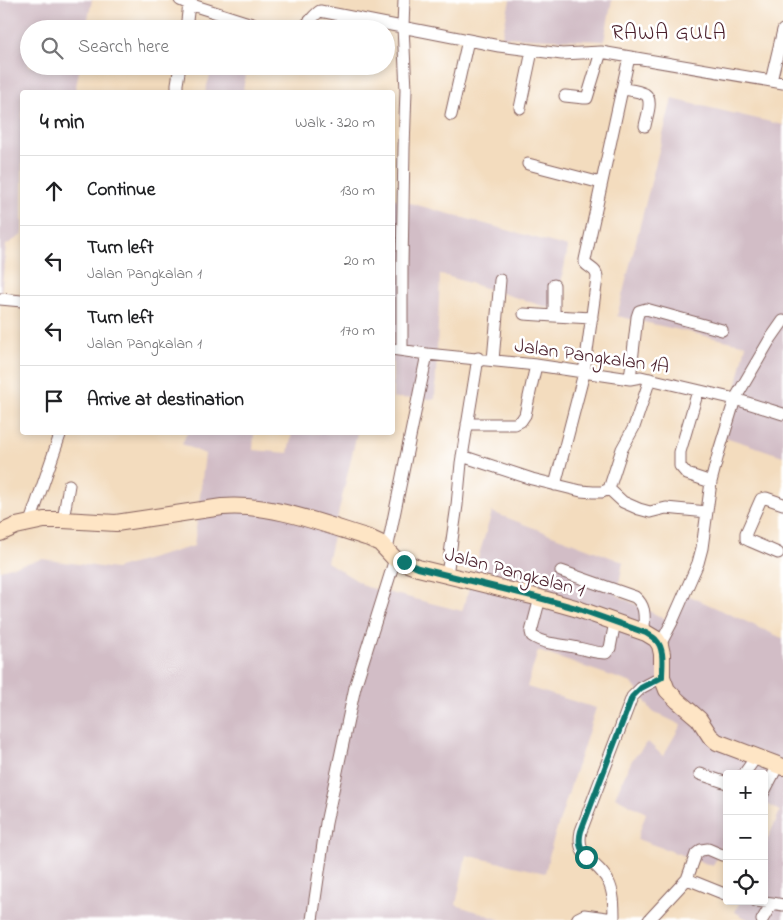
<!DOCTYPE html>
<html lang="en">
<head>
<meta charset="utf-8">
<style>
	body { margin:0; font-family:"Indie Flower",sans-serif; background:#f6f6f6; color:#202124 }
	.controls { position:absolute; right:15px; bottom:15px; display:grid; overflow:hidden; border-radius:5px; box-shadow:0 2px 8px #0003 }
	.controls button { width:45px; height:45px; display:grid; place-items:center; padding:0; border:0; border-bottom:1px solid #e0e0e0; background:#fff; color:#202124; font:25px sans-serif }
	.stop { position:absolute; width:15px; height:15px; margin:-11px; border:4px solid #0f766e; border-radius:50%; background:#fff }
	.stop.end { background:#0f766e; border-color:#fff; box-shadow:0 1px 5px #0008 }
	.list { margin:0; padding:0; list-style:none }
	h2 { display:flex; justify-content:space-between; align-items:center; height:65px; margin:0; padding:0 20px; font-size:21px }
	h2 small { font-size:16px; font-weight:400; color:#757577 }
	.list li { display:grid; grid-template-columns:32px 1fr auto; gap:15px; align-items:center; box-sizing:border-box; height:70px; padding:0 20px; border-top:1px solid #e0e0e0 }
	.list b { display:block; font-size:19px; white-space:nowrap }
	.list p { margin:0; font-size:16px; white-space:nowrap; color:#757577 }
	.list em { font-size:16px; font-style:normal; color:#757577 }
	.icon { flex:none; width:28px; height:28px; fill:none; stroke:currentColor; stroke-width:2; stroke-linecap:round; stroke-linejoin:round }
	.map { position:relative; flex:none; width:783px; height:920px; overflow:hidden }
	.search { position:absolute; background:#fff; box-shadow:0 2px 8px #0003; left:20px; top:20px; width:375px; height:55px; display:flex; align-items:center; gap:12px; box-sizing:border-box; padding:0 18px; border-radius:28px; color:#757577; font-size:19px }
	.panel { position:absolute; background:#fff; box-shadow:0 2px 8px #0003; left:20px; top:90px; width:375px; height:345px; border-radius:5px }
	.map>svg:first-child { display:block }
	.industrial { fill:#d2bdc6 }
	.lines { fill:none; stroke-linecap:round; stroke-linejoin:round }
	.minor-casing { stroke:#85615e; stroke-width:13 }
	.secondary-casing { stroke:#85615e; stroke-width:18 }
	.minor { stroke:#fff; stroke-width:11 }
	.secondary { stroke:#fee5c5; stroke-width:16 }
	.route { stroke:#0f766e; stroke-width:6 }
	.labels { text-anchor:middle; stroke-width:5; stroke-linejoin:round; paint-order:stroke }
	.street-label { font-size:20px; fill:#4a1f2b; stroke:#fff }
	.neighbourhood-label { font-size:21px; letter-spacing:1px; fill:#4a1f2b; stroke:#fff }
</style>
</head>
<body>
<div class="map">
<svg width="783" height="920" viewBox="0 0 783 920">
	<rect width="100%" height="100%" fill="#fff"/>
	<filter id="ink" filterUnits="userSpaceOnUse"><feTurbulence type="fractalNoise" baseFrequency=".02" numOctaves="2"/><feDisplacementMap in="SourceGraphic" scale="10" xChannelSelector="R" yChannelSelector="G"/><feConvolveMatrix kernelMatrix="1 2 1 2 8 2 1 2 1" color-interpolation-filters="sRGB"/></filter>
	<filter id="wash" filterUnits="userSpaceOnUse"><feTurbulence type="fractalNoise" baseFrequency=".0096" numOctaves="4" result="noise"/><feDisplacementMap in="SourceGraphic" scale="20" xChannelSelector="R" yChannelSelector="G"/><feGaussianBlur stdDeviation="1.12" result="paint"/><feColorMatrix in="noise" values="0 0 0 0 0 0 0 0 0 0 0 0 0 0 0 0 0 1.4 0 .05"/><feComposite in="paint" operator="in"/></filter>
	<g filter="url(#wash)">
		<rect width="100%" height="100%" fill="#f3dcbe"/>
		<path class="industrial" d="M0,0H92L86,29H29V66H80L75,92H22V235L6,245L0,304Z
			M510,0H612L604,41L502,37Z
			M213,66H248L243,89L253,92H205Z
			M672,99L783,125V456L725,437L746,345L617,316Z
			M392,198L568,247L556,310L440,274L435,399L393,398Z
			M187,433H246L254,434L253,450L288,453L292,433H357L327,562L367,587L462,611L492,512L623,562L617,595L665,619L679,591L782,638L783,637V920H749L735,912L740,901H764V847L780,811L764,803V774H727V834L713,866L637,839L646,813L615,797L632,760L648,742L663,756L681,725L652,711L632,683L538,651L527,687L596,708L552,844L545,873L466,855L456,905L501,920H0V570L42,559L115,569L194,546L205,454L182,444Z"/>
	</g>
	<g filter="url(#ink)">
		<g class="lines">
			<defs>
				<path id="minor" d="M180,0L189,4L255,25L283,29
					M186,29L189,4
					M299,29C308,26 312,16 320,11L499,46L562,54L601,52L783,83
					M771,81L783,30
					M624,89C630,90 639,91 645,94C654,100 646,118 645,126
					M177,92V84L180,66
					M565,96L584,98H587L601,52
					M520,108L532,51
					M451,115L468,40
					M528,164L601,183
					M554,285V316L592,318
					M0,299L22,301
					M524,314L554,316
					M392,349L427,354L536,365L630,379L641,377L735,399L783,414
					M402,350V266L404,148L406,90L403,27L404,0
					M493,360L500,280
					M630,379L637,317L639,311L646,309L722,330
					M650,379L634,427L622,449L609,489L623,502L639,509L650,512L666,508L707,512
					M698,391L680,452V466L687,474L711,482
					M467,424H515L521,421L525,415L536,365
					M462,456L532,479L581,491L593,492H602L609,489
					M555,485L584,373L597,278C597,269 590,269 585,263V260L629,57
					M63,520L69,485
					M30,522L61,432
					M387,550L427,354
					M778,553L750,541L746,539V533L761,499L766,498L783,504
					M561,571L635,597C647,607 644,618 644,632
					M447,575L457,505L461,463L478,358
					M540,598L531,632L532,636C545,645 563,644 578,648C588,650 596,653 606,653L610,648L615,622
					M660,645L672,622L698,563L702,548L711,482L719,451L735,399L769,341L783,321
					M700,774L727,783
					M744,774L756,757
					M764,792L778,765
					M687,879L727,895
					M756,901L772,903L783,905
					M312,920L326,823L355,687L395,559
					M577,920L578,918L584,915L614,919
					M614,920C614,907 614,892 608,881C598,861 575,859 581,831L632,697L641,688L662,677
					M649,920L687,879L696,854L701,850L708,849L722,855H727
					M762,920L772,903"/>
				<path id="secondary" d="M0,533L16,526L44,520H63L116,523L222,507C271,503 323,524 369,538L380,543L395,559L418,568L536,597L575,608L646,633L656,639L660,645L662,654V677L667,690L678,701L699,719L710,736L717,742L783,767"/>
			</defs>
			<use href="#minor" class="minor-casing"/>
			<use href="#secondary" class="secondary-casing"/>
			<use href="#minor" class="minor"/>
			<use href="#secondary" class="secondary"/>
		</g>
	</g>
	<g class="lines" filter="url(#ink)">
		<path class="route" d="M404,562L418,568L536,597L576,608L646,633C649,635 654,637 656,640C665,649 662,666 662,677L641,688L632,697L581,831C578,842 580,848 586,857"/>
	</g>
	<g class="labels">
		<g class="street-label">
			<text transform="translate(592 355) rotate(8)" y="7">Jalan Pangkalan 1A</text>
			<text transform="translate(515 571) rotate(15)" y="7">Jalan Pangkalan 1</text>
		</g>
		<g class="neighbourhood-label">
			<text x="669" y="39">RAWA GULA</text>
		</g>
	</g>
</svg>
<div class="controls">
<button>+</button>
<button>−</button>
<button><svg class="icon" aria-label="locate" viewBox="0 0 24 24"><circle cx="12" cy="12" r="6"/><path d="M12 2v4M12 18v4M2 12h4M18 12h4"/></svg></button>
</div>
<div class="stop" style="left:586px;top:857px"></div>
<div class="stop end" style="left:404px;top:562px"></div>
<div class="search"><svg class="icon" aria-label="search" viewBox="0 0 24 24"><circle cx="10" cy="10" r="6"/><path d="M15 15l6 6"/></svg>Search here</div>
<section class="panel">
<h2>4 min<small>Walk · 320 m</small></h2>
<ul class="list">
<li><svg class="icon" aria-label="ahead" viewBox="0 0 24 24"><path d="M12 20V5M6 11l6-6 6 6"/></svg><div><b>Continue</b></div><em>130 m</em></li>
<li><svg class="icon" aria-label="left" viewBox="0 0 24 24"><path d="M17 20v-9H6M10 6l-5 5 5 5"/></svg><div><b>Turn left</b><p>Jalan Pangkalan 1</p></div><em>20 m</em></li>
<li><svg class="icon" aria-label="left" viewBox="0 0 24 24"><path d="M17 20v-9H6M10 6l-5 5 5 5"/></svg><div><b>Turn left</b><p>Jalan Pangkalan 1</p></div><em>170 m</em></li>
<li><svg class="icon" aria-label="arrive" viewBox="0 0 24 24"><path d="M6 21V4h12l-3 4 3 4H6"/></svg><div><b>Arrive at destination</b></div></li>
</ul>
</section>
</div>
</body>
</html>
